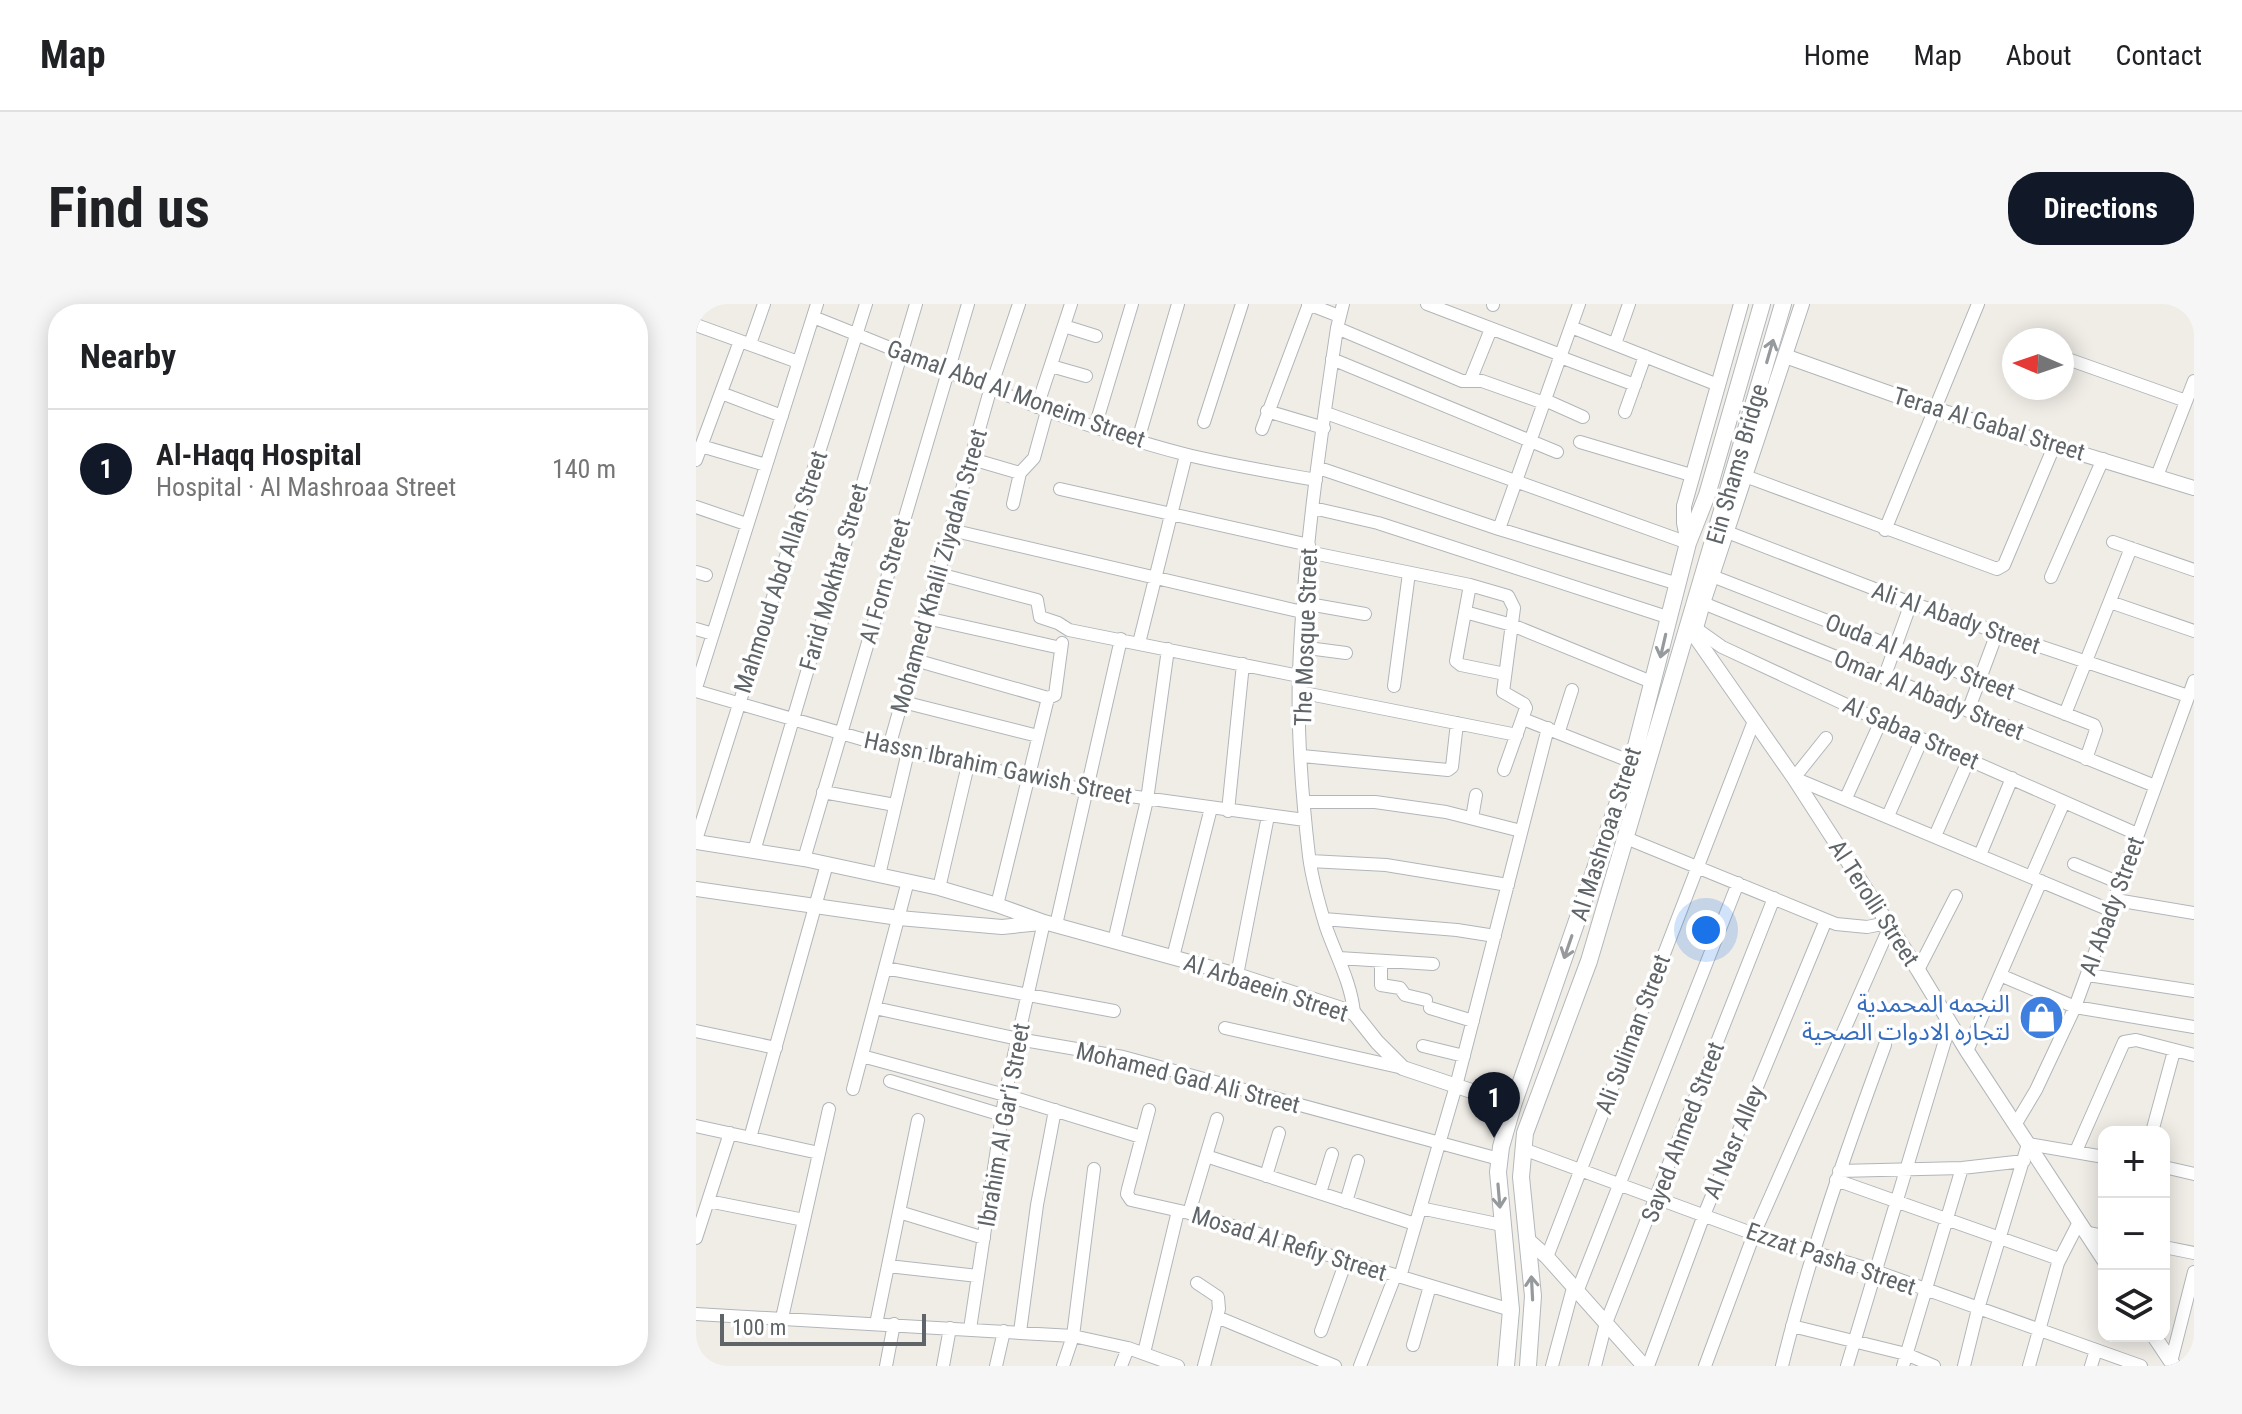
<!DOCTYPE html>
<html lang="en">
<head>
<meta charset="utf-8">
<style>
	body { margin:0; font-family:"Roboto Condensed","Noto Sans Arabic",sans-serif; background:#f6f6f6; color:#202124 }
	.controls { position:absolute; right:24px; bottom:24px; display:grid; overflow:hidden; border-radius:16px; box-shadow:0 4px 20px #0003 }
	.controls button { width:72px; height:72px; display:grid; place-items:center; padding:0; border:0; border-bottom:2px solid #e0e0e0; background:#fff; color:#202124; font:40px sans-serif }
	.compass { position:absolute; left:1306px; top:24px; width:72px; height:72px; border-radius:50%; background:#fff; box-shadow:0 4px 20px #0003; rotate:272deg }
	.scale { position:absolute; left:24px; bottom:20px; width:206px; box-sizing:border-box; padding-left:8px; border:4px solid #5e6467; border-top:0; font-size:22px; line-height:28px; white-space:nowrap; color:#5e6467; -webkit-text-stroke:6px #fff; paint-order:stroke }
	.you { position:absolute; left:1010px; top:626px; width:28px; height:28px; margin:-20px; border:6px solid #fff; border-radius:50%; background:#1a73e8; box-shadow:0 0 0 12px #1a73e833 }
	.badge { display:grid; place-items:center; width:52px; height:52px; border-radius:50%; background:#111827; color:#fff; font-size:26px; font-weight:700 }
	.pin { position:absolute; translate:-50% -66px; filter:drop-shadow(0 2px 4px #0008) }
	.pin::after { content:''; position:absolute; top:42px; width:28px; height:24px; background:inherit; clip-path:polygon(0 0,100% 0,50% 100%) }
	.list { margin:0; padding:0; list-style:none }
	h2 { display:flex; justify-content:space-between; align-items:center; height:104px; margin:0; padding:0 32px; font-size:34px }
	h2 small { font-size:26px; font-weight:400; color:#757577 }
	.list li { display:grid; grid-template-columns:52px 1fr auto; gap:24px; align-items:center; box-sizing:border-box; height:120px; padding:0 32px; border-top:2px solid #e0e0e0 }
	.list b { display:block; font-size:30px; white-space:nowrap }
	.list p { margin:0; font-size:26px; white-space:nowrap; color:#757577 }
	.list em { font-size:26px; font-style:normal; color:#757577 }
	.icon { flex:none; width:44px; height:44px; fill:none; stroke:currentColor; stroke-width:2; stroke-linecap:round; stroke-linejoin:round }
	.map { position:relative; flex:none; width:1498px; height:1062px; overflow:hidden; border-radius:32px }
	header { display:flex; align-items:center; gap:48px; box-sizing:border-box; height:112px; padding:0 40px; background:#fff; border-bottom:2px solid #e0e0e0 }
	header strong { font-size:38px }
	nav { display:flex; gap:44px; margin-inline-start:auto; font-size:28px }
	.intro { display:flex; align-items:center; justify-content:space-between; box-sizing:border-box; height:192px; padding:0 48px }
	h1 { margin:0; font-size:56px }
	.button { padding:20px 36px; border-radius:32px; background:#111827; color:#fff; font-size:28px; font-weight:700 }
	main { display:flex; gap:48px; padding:0 48px }
	aside { flex:1; background:#fff; border-radius:32px; box-shadow:0 4px 20px #0003 }
	.map>svg:first-child { display:block }
	.lines { fill:none; stroke-linecap:round; stroke-linejoin:round }
	.minor-casing { stroke:#b2b6b9; stroke-width:14 }
	.tertiary-casing { stroke:#b2b6b9; stroke-width:16 }
	.secondary-casing { stroke:#b3b8bb; stroke-width:18 }
	.minor { stroke:#fff; stroke-width:12 }
	.tertiary { stroke:#fff; stroke-width:14 }
	.secondary { stroke:#fff; stroke-width:16 }
	.oneway { stroke:#969a9c }
	.labels { text-anchor:middle; stroke-width:7; stroke-linejoin:round; paint-order:stroke }
	.street-label { font-size:24px; fill:#5e6467; stroke:#fff }
	.shop-label { font-size:24px; fill:#366cbe; stroke:#fff; text-anchor:end }
</style>
</head>
<body>
<header>
<strong>Map</strong>
<nav><a>Home</a><a>Map</a><a>About</a><a>Contact</a></nav>
</header>
<div class="intro"><h1>Find us</h1><a class="button">Directions</a></div>
<main>
<aside>
<h2>Nearby<small></small></h2>
<ul class="list">
<li><span class="badge">1</span><div><b>Al-Haqq Hospital</b><p>Hospital · Al Mashroaa Street</p></div><em>140 m</em></li>
</ul>
</aside>
<div class="map">
<svg width="1498" height="1062" viewBox="0 0 1498 1062">
	<rect width="100%" height="100%" fill="#f0ede7"/>
	<g class="lines">
		<defs>
			<path id="minor" d="M612,0L643,12
				M647,0L641,24C624,138 607,254 603,369C601,429 606,492 613,552C616,576 623,600 630,623C640,652 655,678 658,709
				M731,0L865,51
				M797,1V0
				M0,7L3,0
				M117,13C239,61 361,117 488,150C532,161 576,168 620,176
				M0,21L102,58
				M368,22L400,32
				M875,23L1022,81
				M641,24L766,77H786L848,99
				M54,40L68,0
				M919,40L933,0
				M864,53L939,81
				M1366,53L1490,97
				M636,55L861,148
				M355,62L390,72
				M774,77L795,25
				M25,89L86,112
				M849,96L887,113
				M341,103L375,0
				M571,107L628,124
				M929,108L949,52
				M630,109L992,239
				M508,118L546,0
				M399,123L436,0
				M566,125L613,0
				M442,136L482,0
				M884,138L995,171
				M5,142L70,161
				M276,155L324,169
				M0,156L44,37
				M623,164L803,225L982,280
				M1049,172L1301,265L1308,261L1359,140
				M1461,172L1498,77
				M364,185L613,241
				M317,200L324,169L338,154L351,107
				M0,203L50,220
				M617,204L682,219L974,314
				M803,225L883,0
				M255,226L606,308
				M1189,226L1282,0
				M1031,228L1215,299L1492,392
				M1417,238L1498,266
				M612,248L774,281L812,292L818,304L807,388L828,400L830,404L808,466
				M0,268L10,271
				M243,270L341,296L344,313L362,319L373,326L603,372
				M1016,272L1398,421L1400,426L1390,455
				M1355,273L1407,155
				M774,281L760,357L765,361L809,370
				M1414,298L1498,327
				M607,299L669,310
				M1007,299L1459,482
				M769,308L816,321L958,379
				M230,314L365,344
				M995,321L1026,343L1185,417L1441,530
				M0,325L17,330
				M443,339L490,151
				M604,343L650,349
				M219,356L352,394
				M1188,374L1215,299
				M698,382L713,269
				M0,384L121,0
				M0,387L193,443L390,486L609,516
				M603,388L821,431
				M352,394L359,391L366,339
				M207,398L342,432
				M1272,407L1301,329
				M1369,410L1435,244
				M827,415L936,458
				M863,427L876,386
				M1130,434L1098,474L1416,607
				M193,443L295,83L323,0
				M606,452L752,466L756,463L761,419
				M127,488L199,501
				M1150,494L1185,417
				M608,498H679L750,508L825,527
				M532,507L547,360
				M1192,512L1226,435
				M776,514L780,491
				M1239,532L1273,455
				M930,534L1140,620L1171,623L1191,619
				M0,536L170,0
				M58,547L220,0
				M1284,551L1316,474
				M108,555L272,0
				M614,557L690,561L812,581
				M1378,560L1424,579
				M183,571L212,448
				M1335,573L1368,498
				M243,584L272,461
				M1420,596L1498,609
				M301,601L352,394
				M628,615L761,626L799,632
				M360,621L425,335
				M418,637L451,496L472,345
				M477,653L515,504
				M643,654L737,660
				M685,657V681L704,684L709,691L730,696
				M189,664L418,707
				M1222,666L1260,592
				M541,671L572,512
				M1304,671L1379,703L1498,723
				M1392,671L1498,687
				M179,704L322,735L427,753L803,855
				M734,704L777,717
				M529,724L707,764
				M0,727L80,744
				M727,742L768,752
				M1271,747L1345,577
				M166,752L309,791L445,833
				M194,777L306,811
				M157,785L212,577
				M453,806L432,885L431,890L435,896L493,909L815,1006
				M1319,821L1340,786L1379,703L1498,377
				M0,822L123,849
				M1456,828L1478,747
				M54,834L131,560
				M827,845L1058,930L1179,967L1445,1062
				M1380,847L1428,738L1440,736L1498,751
				M510,852L719,920
				M1468,863L1498,870
				M1143,867L1266,864L1328,857
				M570,872L583,829
				M1140,876L1363,955
				M624,889L636,850
				M12,897L108,916
				M650,898L662,857
				M724,904L806,921
				M203,908L288,934
				M493,909L521,815
				M1389,928L1408,932
				M0,934L34,829
				M1468,943L1498,949
				M851,953L1058,417
				M192,962L282,972
				M704,973L760,782L852,424
				M501,979L522,993L523,1005L508,1062
				M881,988L1042,579
				M0,1010L377,1032L432,1044L482,1062
				M521,1013L639,1062
				M86,1014L133,805
				M180,1020L222,816
				M1096,1022L1210,1050L1238,1062
				M274,1025L309,791L348,618
				M625,1027L650,957
				M324,1028L341,901L359,806
				M717,1041L734,982
				M448,1049L482,907
				M1475,1058L1498,968
				M190,1062L198,1020
				M247,1062L254,1024
				M300,1062L308,1027
				M367,1062L377,1032L398,865
				M425,1062L432,1044
				M664,1062L699,972
				M856,1062L877,984
				M899,1062L910,1019L1078,594
				M952,1062L1008,911L1130,616
				M1009,1062L1058,930L1194,622
				M1086,1062C1113,952 1150,847 1189,741
				M1151,1062L1254,720
				M1207,1062L1266,864
				M1268,1062L1282,1005L1332,840L1408,853
				M1333,1062L1362,959L1383,918
				M1395,1062L1400,1046"/>
			<path id="tertiary" d="M1106,0L1007,299L1000,324L1001,335L1098,474L1222,666L1271,747L1408,956
				M1089,52L1238,105L1498,184
				M992,239L988,219V202L1045,0
				M0,538L108,555L243,584L301,601L348,618L541,671L658,709L681,738L707,764L817,801
				M0,585L203,614L306,623L345,619
				M832,936L851,953L948,1062
				M1458,1032L1478,1062"/>
			<path id="secondary" d="M810,1062L815,1006L802,868L805,843L817,801L936,458L992,239L1011,191L1066,0
				M832,1062L837,992L825,873L829,829L893,657L1087,0"/>
		</defs>
		<use href="#minor" class="minor-casing"/>
		<use href="#tertiary" class="tertiary-casing"/>
		<use href="#secondary" class="secondary-casing"/>
		<use href="#minor" class="minor"/>
		<use href="#tertiary" class="tertiary"/>
		<use href="#secondary" class="secondary"/>
	</g>
	<defs><path id="oneway-shaft" d="M-6 0H5M1.5-3L5.5 0L1.5 3" fill="none" stroke-width="1.6" stroke-linecap="round" stroke-linejoin="round" transform="scale(2)"/></defs>
	<g class="oneway">
		<use href="#oneway-shaft" transform="translate(1074 47) rotate(-74)"/>
		<use href="#oneway-shaft" transform="translate(967 342) rotate(103)"/>
		<use href="#oneway-shaft" transform="translate(872 643) rotate(109)"/>
		<use href="#oneway-shaft" transform="translate(803 892) rotate(85)"/>
		<use href="#oneway-shaft" transform="translate(836 984) rotate(-93)"/>
	</g>
	<defs>
		<symbol id="shop-disc" viewBox="-11 -11 22 22"><circle r="9.5" fill="#3f7fe0" stroke="#fff"/><path d="M-5-2.5h2.3a2.7 3.5 0 0 1 5.4 0H5L5.5 6h-11ZM-1.5-2.5h3a1.5 2.3 0 0 0-3 0Z" fill="#fff"/></symbol>
	</defs>
	<g fill-rule="evenodd">
		<use href="#shop-disc" x="1320" y="688" width="51" height="51"/>
	</g>
	<g class="labels">
		<g class="street-label">
			<text transform="translate(320 90) rotate(20)" y="8">Gamal Abd Al Moneim Street</text>
			<text transform="translate(1293 120) rotate(17)" y="8">Teraa Al Gabal Street</text>
			<text transform="translate(1041 160) rotate(-74)" y="8">Ein Shams Bridge</text>
			<text transform="translate(243 267) rotate(-74)" y="8">Mohamed Khalil Ziyadah Street</text>
			<text transform="translate(85 268) rotate(-72)" y="8">Mahmoud Abd Allah Street</text>
			<text transform="translate(138 273) rotate(-74)" y="8">Farid Mokhtar Street</text>
			<text transform="translate(189 277) rotate(-74)" y="8">Al Forn Street</text>
			<text transform="translate(1260 314) rotate(19)" y="8">Ali Al Abady Street</text>
			<text transform="translate(610 333) rotate(-88)" y="8">The Mosque Street</text>
			<text transform="translate(1224 353) rotate(21)" y="8">Ouda Al Abady Street</text>
			<text transform="translate(1233 391) rotate(22)" y="8">Omar Al Abady Street</text>
			<text transform="translate(1215 429) rotate(24)" y="8">Al Sabaa Street</text>
			<text transform="translate(302 464) rotate(12)" y="8">Hassn Ibrahim Gawish Street</text>
			<text transform="translate(910 530) rotate(-72)" y="8">Al Mashroaa Street</text>
			<text transform="translate(1178 599) rotate(57)" y="8">Al Terolli Street</text>
			<text transform="translate(1416 602) rotate(-70)" y="8">Al Abady Street</text>
			<text transform="translate(570 684) rotate(18)" y="8">Al Arbaeein Street</text>
			<text transform="translate(937 730) rotate(-69)" y="8">Ali Suliman Street</text>
			<text transform="translate(492 774) rotate(14)" y="8">Mohamed Gad Ali Street</text>
			<text transform="translate(308 821) rotate(-80)" y="8">Ibrahim Al Gar'i Street</text>
			<text transform="translate(987 828) rotate(-69)" y="8">Sayed Ahmed Street</text>
			<text transform="translate(1038 838) rotate(-67)" y="8">Al Nasr Alley</text>
			<text transform="translate(593 940) rotate(17)" y="8">Mosad Al Refiy Street</text>
			<text transform="translate(1135 955) rotate(19)" y="8">Ezzat Pasha Street</text>
		</g>
		<g class="shop-label">
			<text x="1314" y="708">النجمه المحمدية<tspan x="1314" dy="28">لتجاره الادوات الصحية</tspan></text>
		</g>
	</g>
</svg>
<div class="controls">
<button>+</button>
<button>−</button>
<button><svg class="icon" aria-label="layers" viewBox="0 0 24 24"><path d="M12 4l9 5-9 5-9-5zM3 14l9 5 9-5"/></svg></button>
</div>
<svg class="compass" viewBox="-18 -18 36 36"><path d="M0-13l5 13h-10z" fill="#e53935"/><path d="M0 13l5-13h-10z" fill="#757577"/></svg>
<div class="scale">100 m</div>
<div class="you"></div>
<div class="pin badge" style="left:798px;top:834px">1</div>
</div>
</main>
</body>
</html>
